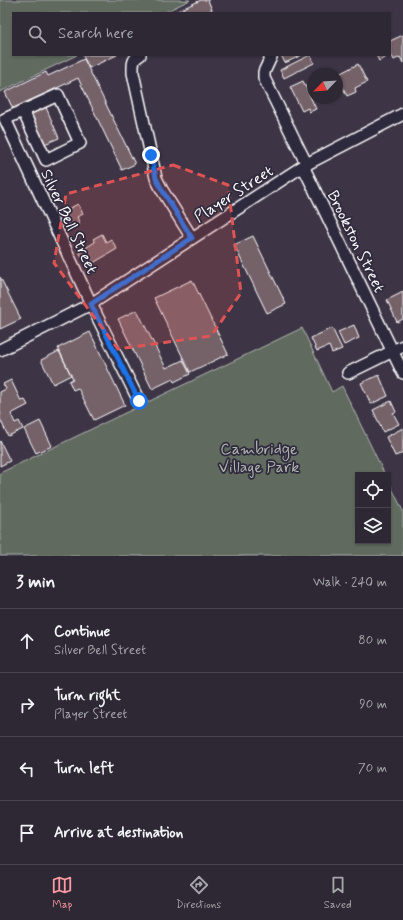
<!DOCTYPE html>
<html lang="en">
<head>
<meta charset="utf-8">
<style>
	body { margin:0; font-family:Mynerve,sans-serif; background:#3a3440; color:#f1f3f6 }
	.controls { position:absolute; right:12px; bottom:12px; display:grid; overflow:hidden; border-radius:0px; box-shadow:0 1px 3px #0004 }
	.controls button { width:36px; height:36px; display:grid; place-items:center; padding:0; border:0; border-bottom:1px solid #49444f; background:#2e2834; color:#f1f3f6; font:20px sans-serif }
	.compass { position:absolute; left:307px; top:68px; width:36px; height:36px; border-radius:50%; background:#2e2834; box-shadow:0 1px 3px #0004; rotate:245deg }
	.stop { position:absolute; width:12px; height:12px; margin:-9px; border:3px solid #1a73e8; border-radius:50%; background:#fff }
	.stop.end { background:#1a73e8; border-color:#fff; box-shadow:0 1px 4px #0008 }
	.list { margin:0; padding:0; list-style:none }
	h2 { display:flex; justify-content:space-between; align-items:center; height:52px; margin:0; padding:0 16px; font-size:17px }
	h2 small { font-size:13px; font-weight:400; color:#a7a6ac }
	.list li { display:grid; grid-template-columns:26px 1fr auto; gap:12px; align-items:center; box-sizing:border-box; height:64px; padding:0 16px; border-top:1px solid #49444f }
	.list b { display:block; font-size:15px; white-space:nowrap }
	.list p { margin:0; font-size:13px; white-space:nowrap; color:#a7a6ac }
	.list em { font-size:13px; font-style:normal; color:#a7a6ac }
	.icon { flex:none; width:22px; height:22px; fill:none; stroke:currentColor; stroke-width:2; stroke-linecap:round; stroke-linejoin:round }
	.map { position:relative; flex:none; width:403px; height:556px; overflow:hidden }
	.search { position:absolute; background:#2e2834; box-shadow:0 1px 3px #0004; left:12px; right:12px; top:12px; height:44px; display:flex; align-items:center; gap:10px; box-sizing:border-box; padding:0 14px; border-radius:0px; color:#a7a6ac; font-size:15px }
	.sheet { height:308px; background:#2e2834 }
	nav { display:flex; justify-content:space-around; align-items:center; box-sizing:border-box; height:56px; border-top:1px solid #49444f; background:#2e2834; font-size:11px; color:#a7a6ac }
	nav a { display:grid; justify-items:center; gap:2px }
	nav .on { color:#ff9aa2 }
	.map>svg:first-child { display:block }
	.green { fill:#616b5f; stroke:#b0b5af }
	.building { fill:#756269; stroke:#fff }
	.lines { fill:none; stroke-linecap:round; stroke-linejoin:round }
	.minor-casing { stroke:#fff; stroke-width:14 }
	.minor { stroke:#2f2a3d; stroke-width:11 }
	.route { stroke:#1a73e8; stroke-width:5 }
	.marked { fill:#de5353; fill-opacity:0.2; stroke:#de5353; stroke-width:3; stroke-dasharray:8 5; stroke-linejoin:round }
	.labels { text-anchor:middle; stroke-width:3.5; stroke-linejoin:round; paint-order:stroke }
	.street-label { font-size:16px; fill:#fff; stroke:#2f2a3d }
	.park-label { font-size:16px; fill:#b0b5af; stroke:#2f2a3d }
</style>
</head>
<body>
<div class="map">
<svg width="403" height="556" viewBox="0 0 403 556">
	<rect width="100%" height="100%" fill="#3d3546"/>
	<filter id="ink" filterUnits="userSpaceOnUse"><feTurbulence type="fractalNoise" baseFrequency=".025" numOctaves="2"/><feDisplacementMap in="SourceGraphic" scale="8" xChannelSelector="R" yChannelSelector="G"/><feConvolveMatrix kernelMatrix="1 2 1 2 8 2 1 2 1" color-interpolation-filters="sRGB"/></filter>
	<g filter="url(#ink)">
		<path class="green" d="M0,0H190L163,13H13V55H77L0,92Z
			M302,328L332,392L342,386L385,475H358V541H388V480L403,511V556H0V473Z"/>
		<path class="building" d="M201,0H208L212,10L205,13H173Z
			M403,35V63L400,57L394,60L391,54L379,61L376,55H390V41Z
			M85,55H117L89,68L83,56Z
			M281,55H302L285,63Z
			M310,55L314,63L284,78L280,70Z
			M84,59L135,164L122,170L78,78L13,109L5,92L46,72L48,76Z
			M358,64L367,82L355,88L356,92L347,96L337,75Z
			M303,81L316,109L309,112L308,108L302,111L290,87Z
			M45,105L59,138L42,145L28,112Z
			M78,204L83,214L77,217L80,224L69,229L67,223L69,222L64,211Z
			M102,234L106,242L111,239L117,249L88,266L79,252L95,242L93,239Z
			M253,236L286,304L267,313L234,245Z
			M0,277L21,319L0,329Z
			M192,280L228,354L190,372L154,298Z
			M403,292V319L397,322L387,300Z
			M137,310L166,368L183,360L190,374L174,382L173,379L152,389L118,319Z
			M354,325L359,338L344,345L338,332Z
			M332,328L342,349L332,353L329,346L317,351L311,338Z
			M90,332L125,405L94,420L78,388L73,390L69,381L73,379L58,348Z
			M59,351L71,375L53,384L41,360Z
			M379,375L388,396L371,404L361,383Z
			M11,380L21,401L25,400L28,405L11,414L15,423L19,421L23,429L8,436L0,419V415L1,414L0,412V392L6,389L3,384Z
			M391,401L396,412L393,413L399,424L383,432L373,410Z
			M40,421L52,446L36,453L24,429Z
			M403,428V453L395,456L386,437Z
			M0,441L10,461L0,466Z"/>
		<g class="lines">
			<defs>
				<path id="minor" d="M140,55C132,59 133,65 133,73L156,178L162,190L192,238
					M271,57L264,72V78L307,165
					M23,111L46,160L80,143L58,95L5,119L91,304L139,401
					M303,166L403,373
					M0,350L91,304L303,166L403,114
					M348,373L403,346"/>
			</defs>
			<use href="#minor" class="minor-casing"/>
			<use href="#minor" class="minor"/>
		</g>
	</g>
	<g class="lines" filter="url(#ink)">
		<path class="route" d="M139,401L91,304L192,238L162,190L156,178L151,155"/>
	</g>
	<path class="marked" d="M173,165L228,185L241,293L211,336L118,349L54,263L66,194Z"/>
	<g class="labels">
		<g class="street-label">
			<text transform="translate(233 193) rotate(-33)" y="6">Player Street</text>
			<text transform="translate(70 221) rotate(65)" y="6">Silver Bell Street</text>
			<text transform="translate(357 241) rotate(64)" y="6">Brookston Street</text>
		</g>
		<g class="park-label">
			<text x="259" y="454">Cambridge<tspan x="259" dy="18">Village Park</tspan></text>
		</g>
	</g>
</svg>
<div class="controls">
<button><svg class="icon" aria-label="locate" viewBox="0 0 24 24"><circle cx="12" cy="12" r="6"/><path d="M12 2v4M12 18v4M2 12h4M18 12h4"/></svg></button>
<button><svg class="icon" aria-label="layers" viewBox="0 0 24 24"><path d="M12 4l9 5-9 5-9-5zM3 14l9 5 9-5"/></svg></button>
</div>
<svg class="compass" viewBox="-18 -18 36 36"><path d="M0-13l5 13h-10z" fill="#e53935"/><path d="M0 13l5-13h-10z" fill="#a7a6ac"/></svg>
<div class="stop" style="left:139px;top:401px"></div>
<div class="stop end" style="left:151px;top:155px"></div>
<div class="search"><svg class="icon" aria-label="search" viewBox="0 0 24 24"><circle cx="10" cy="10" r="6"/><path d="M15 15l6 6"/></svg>Search here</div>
</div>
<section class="sheet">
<h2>3 min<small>Walk · 240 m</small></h2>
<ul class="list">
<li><svg class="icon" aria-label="ahead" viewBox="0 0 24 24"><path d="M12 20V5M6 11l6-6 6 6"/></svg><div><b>Continue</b><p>Silver Bell Street</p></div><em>80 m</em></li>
<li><svg class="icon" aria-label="right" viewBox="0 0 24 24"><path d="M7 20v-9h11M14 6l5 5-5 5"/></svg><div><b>Turn right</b><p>Player Street</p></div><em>90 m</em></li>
<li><svg class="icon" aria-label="left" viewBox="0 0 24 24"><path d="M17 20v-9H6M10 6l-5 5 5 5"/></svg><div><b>Turn left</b></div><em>70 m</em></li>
<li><svg class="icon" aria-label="arrive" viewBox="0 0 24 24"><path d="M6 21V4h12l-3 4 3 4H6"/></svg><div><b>Arrive at destination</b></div></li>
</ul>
</section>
<nav>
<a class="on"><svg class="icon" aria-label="map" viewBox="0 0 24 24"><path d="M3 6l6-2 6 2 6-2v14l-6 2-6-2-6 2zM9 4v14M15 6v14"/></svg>Map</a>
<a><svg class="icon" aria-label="directions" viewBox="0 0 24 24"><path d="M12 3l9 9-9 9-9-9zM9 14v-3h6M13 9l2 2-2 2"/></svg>Directions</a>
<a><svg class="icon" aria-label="saved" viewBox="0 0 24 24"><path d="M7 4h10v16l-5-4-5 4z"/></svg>Saved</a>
</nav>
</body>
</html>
